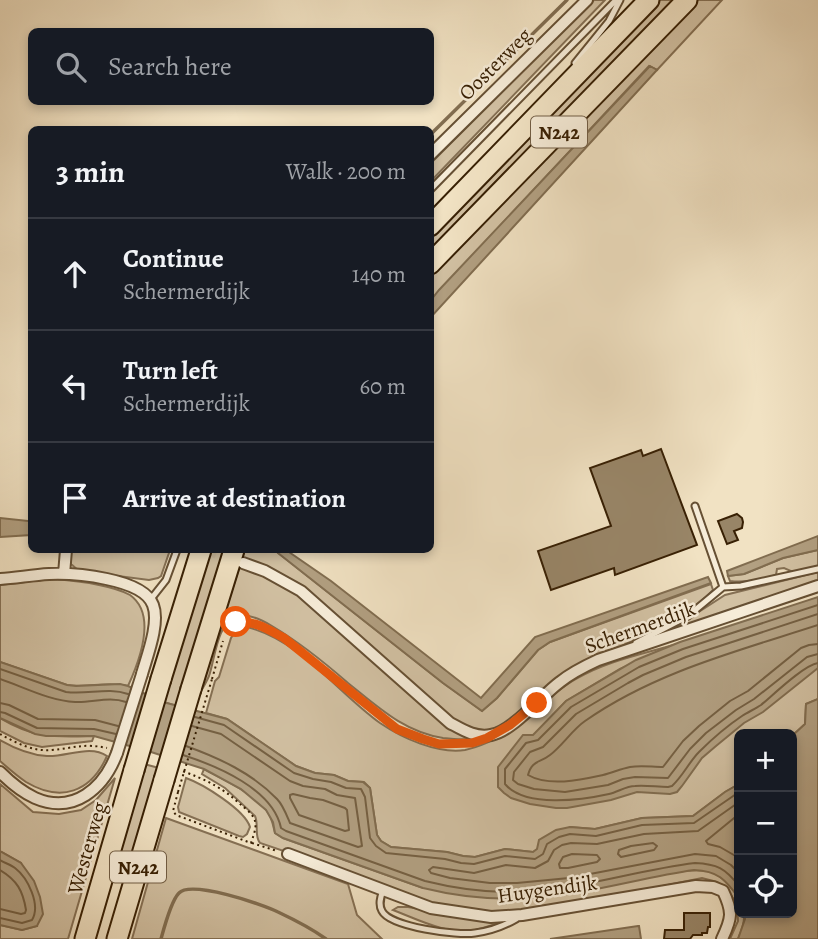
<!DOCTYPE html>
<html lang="en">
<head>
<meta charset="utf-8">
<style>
	body { margin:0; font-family:Alegreya,serif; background:#20242c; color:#f1f3f6 }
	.controls { position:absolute; right:21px; bottom:21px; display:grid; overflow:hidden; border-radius:10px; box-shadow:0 4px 10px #0003 }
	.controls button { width:63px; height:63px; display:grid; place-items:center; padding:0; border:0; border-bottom:2px solid #363941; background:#171b24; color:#f1f3f6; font:35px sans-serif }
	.stop { position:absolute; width:21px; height:21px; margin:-16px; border:5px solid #ea580c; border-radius:50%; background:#fff }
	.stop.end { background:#ea580c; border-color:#fff; box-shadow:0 2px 7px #0008 }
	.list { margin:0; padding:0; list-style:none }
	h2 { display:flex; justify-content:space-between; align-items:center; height:91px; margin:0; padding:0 28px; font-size:30px }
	h2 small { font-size:23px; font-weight:400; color:#9ea1a6 }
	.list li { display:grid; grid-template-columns:46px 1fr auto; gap:21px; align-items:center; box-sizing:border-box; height:112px; padding:0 28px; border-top:2px solid #363941 }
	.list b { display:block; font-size:26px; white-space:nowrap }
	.list p { margin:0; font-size:23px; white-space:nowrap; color:#9ea1a6 }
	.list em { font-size:23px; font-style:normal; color:#9ea1a6 }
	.icon { flex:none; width:38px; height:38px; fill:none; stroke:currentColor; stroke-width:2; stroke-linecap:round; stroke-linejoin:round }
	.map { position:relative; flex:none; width:818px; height:939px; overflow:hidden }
	.search { position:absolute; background:#171b24; box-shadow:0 4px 10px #0003; left:28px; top:28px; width:406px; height:77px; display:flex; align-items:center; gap:18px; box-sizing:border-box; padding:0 24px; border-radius:10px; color:#9ea1a6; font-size:26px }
	.panel { position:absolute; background:#171b24; box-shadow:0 4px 10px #0003; left:28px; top:126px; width:406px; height:427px; border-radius:10px }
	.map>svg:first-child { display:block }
	.green { fill:#d2c1a3; stroke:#857054; stroke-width:2 }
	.water { fill:#b2a082; stroke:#816d50; stroke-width:2 }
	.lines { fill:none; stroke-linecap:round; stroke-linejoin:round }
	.shore { stroke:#756043; stroke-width:2 }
	.stream { stroke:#816d50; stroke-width:3.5 }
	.building { fill:#988567; stroke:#382004; stroke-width:2 }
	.minor-tunnel { stroke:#ccbb9d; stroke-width:10; stroke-dasharray:10 5; stroke-linecap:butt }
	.service-casing { stroke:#665034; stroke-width:9 }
	.minor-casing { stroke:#665034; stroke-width:14 }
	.trunk-casing { stroke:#382004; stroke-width:23 }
	.path { stroke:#382004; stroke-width:2; stroke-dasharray:2 3.5; stroke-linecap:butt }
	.service { stroke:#f6ecd8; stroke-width:5 }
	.minor { stroke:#f6ecd8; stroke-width:10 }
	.trunk { stroke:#f1e2c3; stroke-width:19 }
	.minor-bridge-casing { stroke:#665034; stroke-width:14; stroke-linecap:butt }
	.trunk-bridge-casing { stroke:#382004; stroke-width:23; stroke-linecap:butt }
	.path-bridge { stroke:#382004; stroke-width:2; stroke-dasharray:2 3.5; stroke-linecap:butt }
	.minor-bridge { stroke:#f6ecd8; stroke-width:10 }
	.trunk-bridge { stroke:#f1e2c3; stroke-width:19 }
	.route { stroke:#ea580c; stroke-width:9 }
	.labels { text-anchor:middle; stroke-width:5; stroke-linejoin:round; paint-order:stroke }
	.shield { fill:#f6ecd8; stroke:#715d44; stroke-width:2 }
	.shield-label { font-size:19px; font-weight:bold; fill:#382004 }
	.street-label { font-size:21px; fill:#382004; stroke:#f6ecd8 }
</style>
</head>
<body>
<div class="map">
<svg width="818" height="939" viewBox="0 0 818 939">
	<rect width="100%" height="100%" fill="#f1e2c3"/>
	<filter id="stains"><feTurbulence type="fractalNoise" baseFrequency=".00286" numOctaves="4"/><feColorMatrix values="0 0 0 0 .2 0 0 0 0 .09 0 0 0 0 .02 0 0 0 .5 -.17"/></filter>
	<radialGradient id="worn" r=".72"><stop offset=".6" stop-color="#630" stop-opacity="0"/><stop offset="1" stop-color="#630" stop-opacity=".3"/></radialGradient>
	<path class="green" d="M594,0H605L431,181V163Z
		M657,0H679L431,254V236Z
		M696,0H722L657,70L649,66L431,300V270Z
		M70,550H170L161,576L158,578L149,580L79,571L71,564Z
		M209,550H228L177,706L163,702Z
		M245,550H279L278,553L443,683L482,711L497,698L538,650L550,642L711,584L713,590C682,623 637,634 600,659C578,674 556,689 534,704C515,717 493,735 469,739C461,740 452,739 443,738C404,732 378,707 348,683C324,662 299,642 272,626C262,620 248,613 237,616C217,622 215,659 209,676C206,683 202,689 199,695L215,636L228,603Z
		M818,550V566L793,572L784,568L777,569L776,575C760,580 746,583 730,581L728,576L744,574L783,558Z
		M818,572V583L640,644L691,617L725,595Z
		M50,579C67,580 82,581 99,585C109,587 121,590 130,595C158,615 139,662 128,686C108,681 87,688 67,685L0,662V585Z
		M247,627C301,641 336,691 380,723C402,738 437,754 465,750C479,747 497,739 509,731C532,715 551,693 576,679C606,661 643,654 677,644L620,669L566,701L534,735L818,652V699L806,704L805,724L792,736V734H739V784L725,792L693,816L642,818L595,829L570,827L533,852L505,849L475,857L463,856L447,852L391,847L381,841L377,835L370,788L364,782L348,781L334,775L315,773L296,766L227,719L206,713L215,681L219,677L231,638C235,631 239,628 247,627Z
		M0,718C35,739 55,737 94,736L92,741L42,747L24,743L0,731Z
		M0,740C14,748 31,755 47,756C67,757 90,744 107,756C91,792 61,803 26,782C17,776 8,768 0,761Z
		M144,764L159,768L132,863L115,858Z
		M204,769C224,780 253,793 267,811C272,818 273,825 275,833L283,838L423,888L676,872C710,867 719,870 739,898V913H744C745,922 742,930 738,939H730L738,921L737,904L726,888L717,882L702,878L623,894L512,912L490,913L432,905L313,861L260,843C254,836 259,825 255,816L225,788L202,774Z
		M115,778L68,939H0V925L22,930L37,926L21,863L0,851V784L33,812L59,814L81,810L96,800Z
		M186,778C203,784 245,810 250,827L247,834L243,837L239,836L179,812L178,807Z
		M166,818L348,884L357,915L382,939H132Z
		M398,907H408L453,915L502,922C493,925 484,928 475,930C447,935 419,920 393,910Z"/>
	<path class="water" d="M650,66L657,70L431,317V300L439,290Z
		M0,518L28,521L31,519V535L0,537Z
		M818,536V550L783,558L744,574L728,576L727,571Z
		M279,550H286L331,581L481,698L535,637L708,577L711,583L550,642L538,650L497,698L482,711L443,683L278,553Z
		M818,597V668L763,712L744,723L716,746L702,758L682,786L677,792L670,794L637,792L611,800L567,808H556L530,804L511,798L504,793L498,787V767L523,735H533L566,701L636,660L680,642Z
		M0,662L67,685L76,686L120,684L128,686L163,702L227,719L296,766L315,773L334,775L348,781L363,782L370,788L377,835L381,841L391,847L447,852L463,856L475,857L505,849L533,852L537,849L539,840L556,830L570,827L595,829L642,818L693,816L725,792L739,784V898C725,879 718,871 694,870C645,877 596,892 546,897C505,901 463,898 423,888L283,838L275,833L273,822L266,810L241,789L204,769L151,752L94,736H46L35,734L0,718Z
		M818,699V939H738L745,919L744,913H792V736L805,724L806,704Z
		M0,851L21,863L34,881L40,897L43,914L37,926L22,930L0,925Z
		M639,926L641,939H550L638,926Z"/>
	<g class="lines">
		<path class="shore" d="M818,605L683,649L639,667L571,707L538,740L526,743L505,769V784C525,808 582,800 609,794C618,792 626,786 635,786C646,785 657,787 668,787L672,786C683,776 689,762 699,752C712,739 727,726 742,716C748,712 755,709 761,705C773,695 804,665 818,663
			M818,614L686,657L643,675L628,683L576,714L543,747L530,752L514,772L513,780L518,784L534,789L565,792L608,785L623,779L635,777L668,778L690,749L706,733L736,710L754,699L807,657L818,654
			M818,625C738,651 655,672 585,721C572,730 563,745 550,755C540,763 532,760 528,775C549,787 580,780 603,775C612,773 620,769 630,767C641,765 652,767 663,767L683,741L699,726L730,701L748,691L801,648L809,645L818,644
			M0,669L66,692C87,695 108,687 128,694
			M0,679C24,687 50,701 75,702C92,703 109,696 126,702
			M0,703L9,705L38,719L95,720L118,726
			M0,712L5,713L37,728L94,729L116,734
			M195,717L224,725L294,773L313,779L331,782L346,788L361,789L365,797L370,838L376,846L386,853L445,859L461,863L474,864L505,856L535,859L543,854L547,844L559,837L570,834L596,836L642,825L694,823L739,792
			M186,746C219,758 252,773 277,799C283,805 287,816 290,823L358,847L362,846L355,798L337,795L325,789L303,786L290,781L221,734L192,726
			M183,755C217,766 273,789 281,828L286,831L425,881C465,891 506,895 547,890C597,884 645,869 695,863C717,864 725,868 739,886
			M293,794L310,798L323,800L345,808L347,810L349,830L345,831L299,815L290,798V795Z
			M739,802L698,831L644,834L597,844L571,843L562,845L554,850L548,861L535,868L506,865L474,873L433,867L429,870L431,873L450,878L490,883H517L569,878L695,854L716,856L731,865L739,873
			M739,814L706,841L708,844L720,847L739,858
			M653,843L657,846L654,850L621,857L618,854L619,850L631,846Z
			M572,854L597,855L600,859L597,862L568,868H560L559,864L563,857Z
			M0,860C5,863 11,865 15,868C28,878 41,905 32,920L22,923L0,918
			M0,870C17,880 23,891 26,910L25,913L21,914L0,909"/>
		<path class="stream" d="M430,135L567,0
			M161,939C164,928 171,901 179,893C191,880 262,904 278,912C295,920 311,928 326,939"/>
	</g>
	<path class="building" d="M661,449L697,545L615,575L614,568L551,590L538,551L611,526L590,468L641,450L643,456Z
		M737,514L742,518L743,522L742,528L734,531L738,540L727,544L718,521Z
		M684,913H710V927H708L707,933H702V935H693L690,939H664L665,930H684Z"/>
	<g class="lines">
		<path class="minor-tunnel" d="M207,550L234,560"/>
		<defs>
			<path id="service" d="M575,63L609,21L620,0
				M430,190L616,0
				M723,587L741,586L818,569
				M151,599L166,580L177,550
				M636,643L688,616L723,587L695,506
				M383,890C381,896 378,904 382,911C390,927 458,936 475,933C490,931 504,926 516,919"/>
			<path id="minor" d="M430,155L587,0
				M243,563L265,571L301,591L450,723C463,730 475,738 491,735C513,731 542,695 560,682C571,673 585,666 598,660L818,586
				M64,574L66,550
				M0,579C16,578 32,575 49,574C74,573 143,578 153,605C160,623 147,656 142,674
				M0,772C10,782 22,792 35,798C74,815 104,788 117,753
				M288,854L431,908L491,917L522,915L696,886L713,887L723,891C733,912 732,918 722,939"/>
			<path id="trunk" d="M430,226L649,0
				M430,264L687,0
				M161,679L201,550
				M191,689L234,550
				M85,939L134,770
				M117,939L164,780"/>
		</defs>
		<use href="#service" class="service-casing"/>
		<use href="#minor" class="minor-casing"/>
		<use href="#trunk" class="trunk-casing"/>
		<path class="path" d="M226,632C239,610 268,629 284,638C305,654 325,670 345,686C383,716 411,749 465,744
			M212,679L223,641
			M0,734C16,743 34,752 52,750C74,748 84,743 107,748
			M178,792L173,811L176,815L251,843C253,837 257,827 255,821C253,814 245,808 240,804C223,788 205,779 182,771
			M252,843L277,851"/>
		<use href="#service" class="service"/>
		<use href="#minor" class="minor"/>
		<use href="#trunk" class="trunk"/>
		<defs>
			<path id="minor-bridge" d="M117,753L142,674"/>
			<path id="trunk-bridge" d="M134,770L161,679
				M164,780L191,689"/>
		</defs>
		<use href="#minor-bridge" class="minor-bridge-casing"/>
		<use href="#trunk-bridge" class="trunk-bridge-casing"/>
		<path class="path-bridge" d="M178,792L212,679"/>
		<use href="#minor-bridge" class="minor-bridge"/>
		<use href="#trunk-bridge" class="trunk-bridge"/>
	</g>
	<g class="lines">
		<path class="route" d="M236,622C254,620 269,630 284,638L397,729L423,739L439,744L472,743L487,738L510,725L537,703"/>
	</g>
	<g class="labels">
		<g class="shield">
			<rect x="531" y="116.5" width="56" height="31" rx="5"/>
			<rect x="110" y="851.5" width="56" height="31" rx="5"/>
		</g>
		<g class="shield-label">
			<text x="559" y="139">N242</text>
			<text x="138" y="874">N242</text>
		</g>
		<g class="street-label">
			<text transform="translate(495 64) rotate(-45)" y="7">Oosterweg</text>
			<text transform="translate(640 627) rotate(-20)" y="7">Schermerdijk</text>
			<text transform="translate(87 848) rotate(-74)" y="7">Westerweg</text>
			<text transform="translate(547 889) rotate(-8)" y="7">Huygendijk</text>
		</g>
	</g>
	<rect width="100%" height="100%" filter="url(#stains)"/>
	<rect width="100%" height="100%" fill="url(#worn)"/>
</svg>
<div class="controls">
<button>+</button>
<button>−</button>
<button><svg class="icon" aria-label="locate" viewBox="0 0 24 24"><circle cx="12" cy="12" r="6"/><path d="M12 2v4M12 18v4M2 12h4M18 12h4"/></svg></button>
</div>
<div class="stop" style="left:236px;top:622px"></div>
<div class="stop end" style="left:537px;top:703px"></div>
<div class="search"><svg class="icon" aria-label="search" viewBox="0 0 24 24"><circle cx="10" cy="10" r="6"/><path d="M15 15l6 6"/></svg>Search here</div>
<section class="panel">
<h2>3 min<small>Walk · 200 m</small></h2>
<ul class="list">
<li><svg class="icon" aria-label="ahead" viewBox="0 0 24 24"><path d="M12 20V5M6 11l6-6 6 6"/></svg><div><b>Continue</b><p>Schermerdijk</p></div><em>140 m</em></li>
<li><svg class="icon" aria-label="left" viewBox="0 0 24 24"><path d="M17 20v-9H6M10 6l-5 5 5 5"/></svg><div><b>Turn left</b><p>Schermerdijk</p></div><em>60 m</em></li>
<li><svg class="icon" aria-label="arrive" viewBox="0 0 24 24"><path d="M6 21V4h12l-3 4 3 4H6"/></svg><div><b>Arrive at destination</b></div></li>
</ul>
</section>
</div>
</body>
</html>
